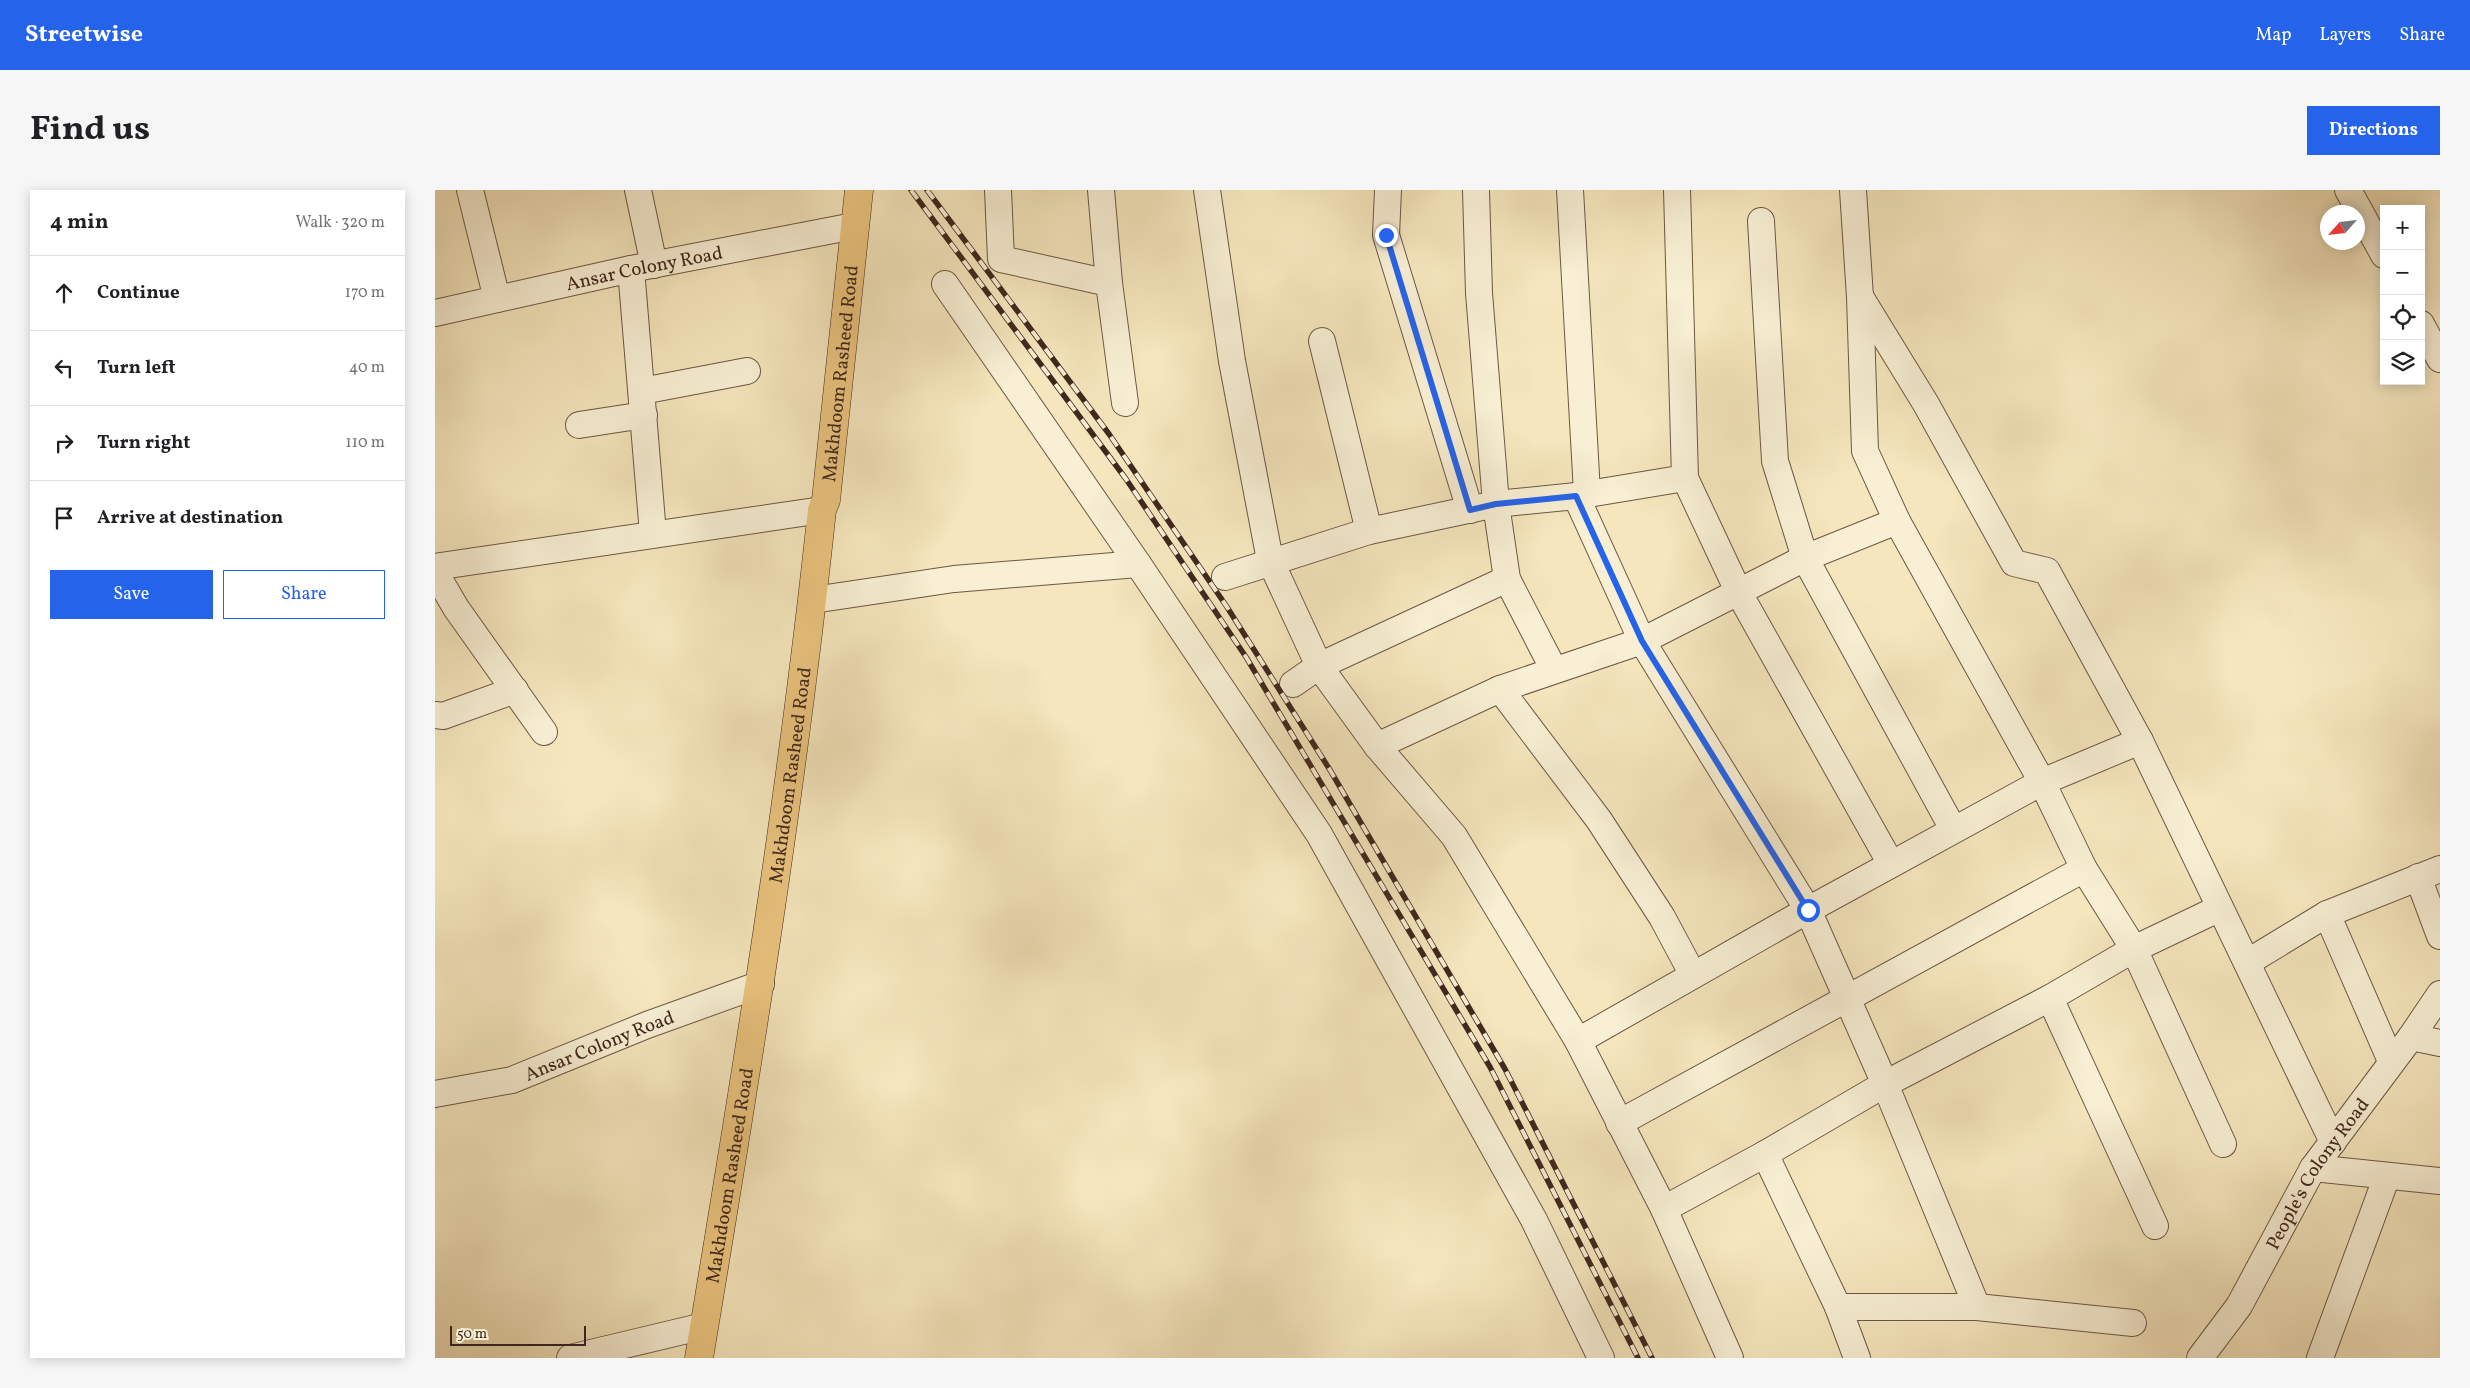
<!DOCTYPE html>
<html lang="en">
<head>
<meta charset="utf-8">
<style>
	body { margin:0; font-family:Vollkorn,serif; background:#f6f6f6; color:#202124 }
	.controls { position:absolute; right:15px; top:15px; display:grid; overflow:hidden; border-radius:0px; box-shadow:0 2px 12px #0003 }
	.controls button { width:45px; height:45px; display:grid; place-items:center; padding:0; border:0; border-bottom:1px solid #e0e0e0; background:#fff; color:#202124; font:25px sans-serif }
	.compass { position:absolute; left:1885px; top:15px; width:45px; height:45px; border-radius:50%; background:#fff; box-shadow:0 2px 12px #0003; rotate:243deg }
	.scale { position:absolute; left:15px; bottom:12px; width:136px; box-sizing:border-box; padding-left:5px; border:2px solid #40271d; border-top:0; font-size:14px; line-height:18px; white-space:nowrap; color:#40271d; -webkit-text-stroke:4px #f8efd4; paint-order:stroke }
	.stop { position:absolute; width:15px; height:15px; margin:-11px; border:4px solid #2563eb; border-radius:50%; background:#fff }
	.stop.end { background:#2563eb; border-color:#fff; box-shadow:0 1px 5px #0008 }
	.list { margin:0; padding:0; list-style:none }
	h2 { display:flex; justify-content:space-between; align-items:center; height:65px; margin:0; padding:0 20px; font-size:21px }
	h2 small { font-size:16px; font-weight:400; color:#757577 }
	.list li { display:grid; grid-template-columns:32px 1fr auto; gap:15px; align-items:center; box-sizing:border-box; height:75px; padding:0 20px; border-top:1px solid #e0e0e0 }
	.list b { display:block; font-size:19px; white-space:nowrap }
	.list em { font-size:16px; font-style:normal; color:#757577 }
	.actions { display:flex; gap:10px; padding:15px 20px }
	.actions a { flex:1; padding:11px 0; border:1px solid #2563eb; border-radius:0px; text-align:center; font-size:18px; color:#2563eb }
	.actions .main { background:#2563eb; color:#fff }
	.icon { flex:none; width:28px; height:28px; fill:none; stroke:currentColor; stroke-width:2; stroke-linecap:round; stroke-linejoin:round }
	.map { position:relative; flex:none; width:2005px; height:1168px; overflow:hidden; border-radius:0px }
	header { display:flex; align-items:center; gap:30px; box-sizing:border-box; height:70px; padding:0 25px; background:#2563eb; color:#fff }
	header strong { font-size:24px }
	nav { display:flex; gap:28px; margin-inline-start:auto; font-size:18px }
	.intro { display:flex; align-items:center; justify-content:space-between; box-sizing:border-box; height:120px; padding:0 30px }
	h1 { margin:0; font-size:35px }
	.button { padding:12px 22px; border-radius:0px; background:#2563eb; color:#fff; font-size:18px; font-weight:700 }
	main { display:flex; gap:30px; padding:0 30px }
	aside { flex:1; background:#fff; border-radius:0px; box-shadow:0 2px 12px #0003 }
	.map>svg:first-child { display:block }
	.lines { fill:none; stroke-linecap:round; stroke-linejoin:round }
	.minor-casing { stroke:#6d5745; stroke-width:28 }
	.major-casing { stroke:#40271d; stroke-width:29 }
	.minor { stroke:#f8efd4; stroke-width:26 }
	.major { stroke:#eac37e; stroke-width:28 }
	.rail-casing { stroke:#40271d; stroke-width:5.5 }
	.rail { stroke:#f8efd4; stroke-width:4; stroke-dasharray:11; stroke-linecap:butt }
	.route { stroke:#2563eb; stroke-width:6 }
	.labels { text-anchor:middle; stroke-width:4; stroke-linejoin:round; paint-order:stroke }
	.street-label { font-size:19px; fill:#40271d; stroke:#f8efd4 }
</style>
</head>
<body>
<header>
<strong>Streetwise</strong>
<nav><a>Map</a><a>Layers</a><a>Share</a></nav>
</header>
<div class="intro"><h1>Find us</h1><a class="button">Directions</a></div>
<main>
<aside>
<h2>4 min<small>Walk · 320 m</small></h2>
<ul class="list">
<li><svg class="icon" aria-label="ahead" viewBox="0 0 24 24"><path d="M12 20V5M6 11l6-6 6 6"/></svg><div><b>Continue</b></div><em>170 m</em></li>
<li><svg class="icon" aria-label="left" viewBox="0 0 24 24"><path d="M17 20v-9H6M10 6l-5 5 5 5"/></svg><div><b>Turn left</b></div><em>40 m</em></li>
<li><svg class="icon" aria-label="right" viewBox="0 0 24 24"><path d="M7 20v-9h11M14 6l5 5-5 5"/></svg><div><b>Turn right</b></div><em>110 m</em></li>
<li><svg class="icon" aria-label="arrive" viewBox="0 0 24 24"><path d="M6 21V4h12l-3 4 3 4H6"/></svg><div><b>Arrive at destination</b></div></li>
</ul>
<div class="actions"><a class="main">Save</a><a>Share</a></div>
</aside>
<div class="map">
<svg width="2005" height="1168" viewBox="0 0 2005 1168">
	<rect width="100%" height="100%" fill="#f5e6bd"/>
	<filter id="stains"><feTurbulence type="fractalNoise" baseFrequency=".004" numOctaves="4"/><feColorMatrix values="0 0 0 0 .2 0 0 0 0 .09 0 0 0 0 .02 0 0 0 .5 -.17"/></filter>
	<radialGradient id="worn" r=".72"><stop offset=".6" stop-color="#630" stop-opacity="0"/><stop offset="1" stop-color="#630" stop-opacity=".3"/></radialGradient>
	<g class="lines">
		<defs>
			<g id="minor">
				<path d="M35,0L62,109"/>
				<path d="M203,0L219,75"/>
				<path d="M563,0L566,69L674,93"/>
				<path d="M666,0L674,93L690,213"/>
				<path d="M772,0L797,171L835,370L884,476L942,556L1019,646L1143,851L1229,1019L1295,1168"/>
				<path d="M953,0L951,45L1035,320"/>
				<path d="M1041,0L1044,103L1061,314L1072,389L1119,480"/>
				<path d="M1135,0L1152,303"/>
				<path d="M1242,0L1250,288L1304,403L1456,674"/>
				<path d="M1418,0L1425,107L1430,261L1462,331L1607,592L1649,679L1699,759L1788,954"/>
				<path d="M1913,0L1949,65"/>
				<path d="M1326,31L1340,271L1370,368L1518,639"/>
				<path d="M196,79L218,344"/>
				<path d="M510,94L703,374L884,644L1099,1030L1166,1168"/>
				<path d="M1426,108L1491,214L1579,373L1612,381L1705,551L1898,952"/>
				<path id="s1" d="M0,123L196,79L419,36"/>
				<path d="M1986,134L2005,169"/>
				<path d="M887,151L934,341"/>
				<path d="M207,201L312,181"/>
				<path d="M144,235L209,225"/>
				<path d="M1141,306L1207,451L1373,720L1450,894L1542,1117"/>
				<path d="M0,377L387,320"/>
				<path d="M0,382L21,418L109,542"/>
				<path d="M790,387L934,341L1061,314L1141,306L1250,288"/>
				<path d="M378,410L519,389L703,374"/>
				<path d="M858,494L884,476L1072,389"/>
				<path d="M1065,499L1164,630L1227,727L1258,785"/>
				<path d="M0,525L8,526L80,500"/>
				<path d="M942,556L1065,499L1207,451L1370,368L1462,331"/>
				<path d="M1983,687L2005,746"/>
				<path d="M1892,724L1956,871"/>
				<path d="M1813,772L1892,724L2005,679"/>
				<path d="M1615,808L1720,1036"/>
				<path d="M1976,847L2005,853"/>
				<path d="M1143,851L1373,720L1607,592L1705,551"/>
				<path id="s2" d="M0,904L77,890L212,835L326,794"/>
				<path d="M1184,933L1649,679"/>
				<path d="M1330,964L1403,1117L1422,1168"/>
				<path d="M1878,978L2005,991"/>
				<path d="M1229,1019L1330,964L1450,894L1615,808L1699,759L1785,718"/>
				<path d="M1403,1117H1542L1698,1133"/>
				<path d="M135,1168L269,1136"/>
				<path id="s3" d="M1765,1168L1804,1116L1878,978L1976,847L2005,804"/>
				<path d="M1885,1168L1952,986"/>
			</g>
			<g id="major">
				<path id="s4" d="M264,1168C311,886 357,604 387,320L391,310L424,0"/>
			</g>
		</defs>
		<use href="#minor" class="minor-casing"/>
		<use href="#major" class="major-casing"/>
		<use href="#minor" class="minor"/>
		<use href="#major" class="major"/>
		<defs>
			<path id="rail" d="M476,0L691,289L811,467L1055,877L1203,1168
				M492,0L674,244L792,417L895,580L1070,879L1217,1168"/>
		</defs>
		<use href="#rail" class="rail-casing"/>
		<use href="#rail" class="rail"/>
	</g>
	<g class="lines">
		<path class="route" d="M951,45L1035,320L1061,314L1141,306L1207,451L1373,720"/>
	</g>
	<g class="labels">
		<g class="street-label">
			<text dy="7" stroke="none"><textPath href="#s1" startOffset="214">Ansar Colony Road</textPath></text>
			<text dy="7" stroke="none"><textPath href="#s4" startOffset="995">Makhdoom Rasheed Road</textPath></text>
			<text dy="7" stroke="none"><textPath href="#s4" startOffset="590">Makhdoom Rasheed Road</textPath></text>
			<text dy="7" stroke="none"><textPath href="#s2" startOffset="172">Ansar Colony Road</textPath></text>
			<text dy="7" stroke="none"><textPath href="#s3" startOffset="219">People's Colony Road</textPath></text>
			<text dy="7" stroke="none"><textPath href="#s4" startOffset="185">Makhdoom Rasheed Road</textPath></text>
		</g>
	</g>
	<rect width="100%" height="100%" filter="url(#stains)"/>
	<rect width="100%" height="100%" fill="url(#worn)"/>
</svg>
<div class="controls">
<button>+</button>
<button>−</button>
<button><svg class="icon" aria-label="locate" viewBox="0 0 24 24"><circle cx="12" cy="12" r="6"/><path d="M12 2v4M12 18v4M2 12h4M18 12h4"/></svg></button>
<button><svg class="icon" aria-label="layers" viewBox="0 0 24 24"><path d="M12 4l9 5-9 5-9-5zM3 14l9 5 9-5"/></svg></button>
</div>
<svg class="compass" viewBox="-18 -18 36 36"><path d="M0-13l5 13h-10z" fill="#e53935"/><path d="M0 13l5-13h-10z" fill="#757577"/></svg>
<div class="scale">50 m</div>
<div class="stop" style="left:1373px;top:720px"></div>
<div class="stop end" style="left:951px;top:45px"></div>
</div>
</main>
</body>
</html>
